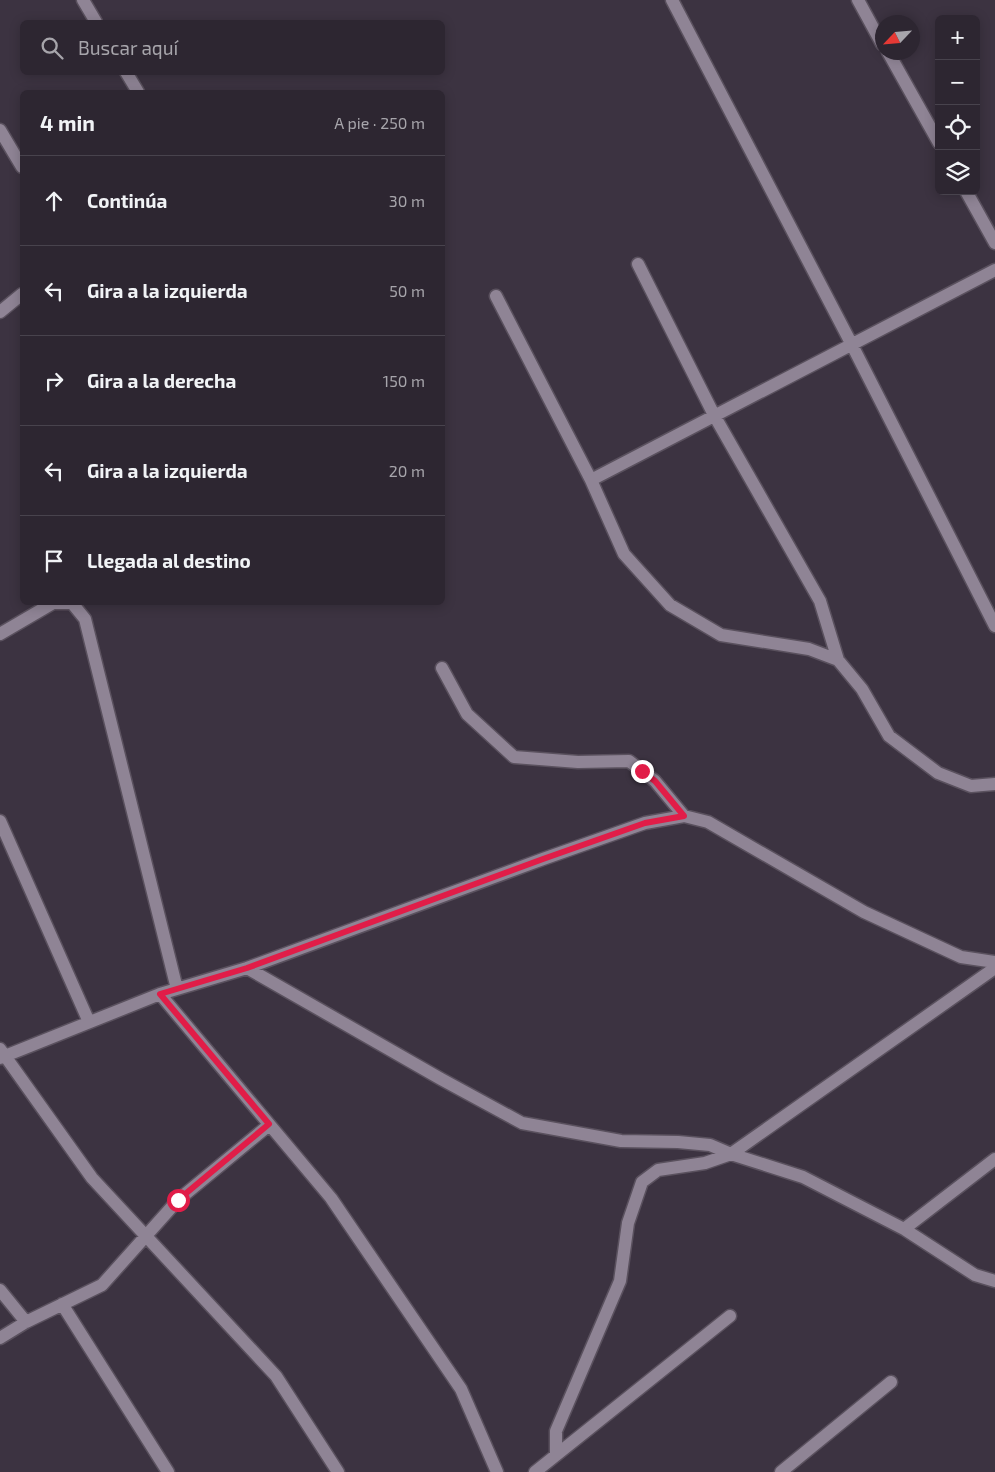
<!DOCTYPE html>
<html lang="es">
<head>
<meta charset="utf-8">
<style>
	body { margin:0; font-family:"Exo 2",sans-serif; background:#39323d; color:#f1f3f6 }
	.controls { position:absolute; right:15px; top:15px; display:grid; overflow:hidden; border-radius:8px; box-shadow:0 2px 12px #0003 }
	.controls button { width:45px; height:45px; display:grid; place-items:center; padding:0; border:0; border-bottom:1px solid #48434d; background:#2d2631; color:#f1f3f6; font:25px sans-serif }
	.compass { position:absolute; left:875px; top:15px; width:45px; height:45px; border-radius:50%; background:#2d2631; box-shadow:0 2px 12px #0003; rotate:244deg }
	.stop { position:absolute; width:15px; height:15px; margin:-11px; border:4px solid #e11d48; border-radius:50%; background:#fff }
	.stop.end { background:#e11d48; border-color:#fff; box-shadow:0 1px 5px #0008 }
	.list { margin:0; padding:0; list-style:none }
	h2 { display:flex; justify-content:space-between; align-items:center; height:65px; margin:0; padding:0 20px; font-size:21px }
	h2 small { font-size:16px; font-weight:400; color:#a7a5ab }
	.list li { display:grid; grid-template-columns:32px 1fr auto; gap:15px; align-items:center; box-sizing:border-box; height:90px; padding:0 20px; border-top:1px solid #48434d }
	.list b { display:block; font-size:19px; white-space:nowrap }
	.list em { font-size:16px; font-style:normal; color:#a7a5ab }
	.icon { flex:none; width:28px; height:28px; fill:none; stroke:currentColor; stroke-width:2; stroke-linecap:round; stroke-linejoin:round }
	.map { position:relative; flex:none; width:995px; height:1472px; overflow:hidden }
	.search { position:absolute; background:#2d2631; box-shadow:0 2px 12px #0003; left:20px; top:20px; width:425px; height:55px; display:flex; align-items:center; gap:12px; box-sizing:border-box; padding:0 18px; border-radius:8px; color:#a7a5ab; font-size:19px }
	.panel { position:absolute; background:#2d2631; box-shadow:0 2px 12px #0003; left:20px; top:90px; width:425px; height:515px; border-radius:8px }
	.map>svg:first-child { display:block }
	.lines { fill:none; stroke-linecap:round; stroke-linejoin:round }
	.street-casing { stroke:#5a515e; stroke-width:15 }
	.street { stroke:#8f8495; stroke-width:12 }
	.route { stroke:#e11d48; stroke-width:6 }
</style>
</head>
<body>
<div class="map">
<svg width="995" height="1472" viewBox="0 0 995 1472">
	<rect width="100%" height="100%" fill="#3c3341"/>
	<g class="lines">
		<defs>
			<path id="street" d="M83,0L96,22
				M672,0L851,343L995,626
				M858,0L882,44
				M888,52L939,143
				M126,72L138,92
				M0,130L22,167
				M966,191L995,243
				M638,264L714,415L820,601L838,660
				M496,296L591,480L624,554L670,605L721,635L809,649L838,660L862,689L889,736L938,773L971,786L995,784
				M0,312L22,294
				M591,480L995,270
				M0,634L53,603H72L85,619L177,989
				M442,668L467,714L514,757L578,762L629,761L655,781L684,816
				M0,821L89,1022
				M247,968L441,1079L522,1123L621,1141L678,1142L710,1145L731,1154L803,1177L904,1229L975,1275L995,1281
				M160,994L331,1198L461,1389L497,1472
				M0,1049L92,1178L276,1376L338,1472
				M0,1058L160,994L247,968L543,859L645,823L684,816L708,822L864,912L961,957L995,962
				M904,1229L995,1159
				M0,1290L26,1322
				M62,1304L168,1472
				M0,1338L26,1322L102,1285L178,1200L269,1125
				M556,1455V1431L620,1281L628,1223L642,1182L658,1170L705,1163L731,1154L995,968
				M535,1472L730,1316
				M781,1472L891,1382"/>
		</defs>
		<use href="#street" class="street-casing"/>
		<use href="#street" class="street"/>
	</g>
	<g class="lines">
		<path class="route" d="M178,1200L269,1124L160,994L247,968L543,859L645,823L684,816L655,781L642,771"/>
	</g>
</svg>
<div class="controls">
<button>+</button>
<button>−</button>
<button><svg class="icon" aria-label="locate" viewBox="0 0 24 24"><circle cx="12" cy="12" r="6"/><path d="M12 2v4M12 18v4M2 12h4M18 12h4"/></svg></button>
<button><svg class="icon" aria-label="layers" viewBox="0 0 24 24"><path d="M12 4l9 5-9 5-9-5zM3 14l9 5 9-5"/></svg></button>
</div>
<svg class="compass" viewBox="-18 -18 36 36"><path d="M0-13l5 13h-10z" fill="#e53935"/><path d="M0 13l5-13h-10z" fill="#a7a5ab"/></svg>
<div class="stop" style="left:178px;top:1200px"></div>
<div class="stop end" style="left:642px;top:771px"></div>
<div class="search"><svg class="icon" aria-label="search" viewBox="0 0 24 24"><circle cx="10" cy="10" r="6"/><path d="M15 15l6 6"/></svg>Buscar aquí</div>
<section class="panel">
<h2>4 min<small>A pie · 250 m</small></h2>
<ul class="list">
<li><svg class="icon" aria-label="ahead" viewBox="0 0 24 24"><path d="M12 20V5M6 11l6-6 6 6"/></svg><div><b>Continúa</b></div><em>30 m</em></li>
<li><svg class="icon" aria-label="left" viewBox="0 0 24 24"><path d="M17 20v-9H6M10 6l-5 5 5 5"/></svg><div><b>Gira a la izquierda</b></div><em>50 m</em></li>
<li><svg class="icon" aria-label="right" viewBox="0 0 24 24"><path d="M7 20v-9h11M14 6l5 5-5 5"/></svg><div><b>Gira a la derecha</b></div><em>150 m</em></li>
<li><svg class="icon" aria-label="left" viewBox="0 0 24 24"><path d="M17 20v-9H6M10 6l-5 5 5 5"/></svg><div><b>Gira a la izquierda</b></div><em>20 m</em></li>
<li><svg class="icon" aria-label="arrive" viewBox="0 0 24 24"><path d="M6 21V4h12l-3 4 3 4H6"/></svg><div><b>Llegada al destino</b></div></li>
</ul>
</section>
</div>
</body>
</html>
